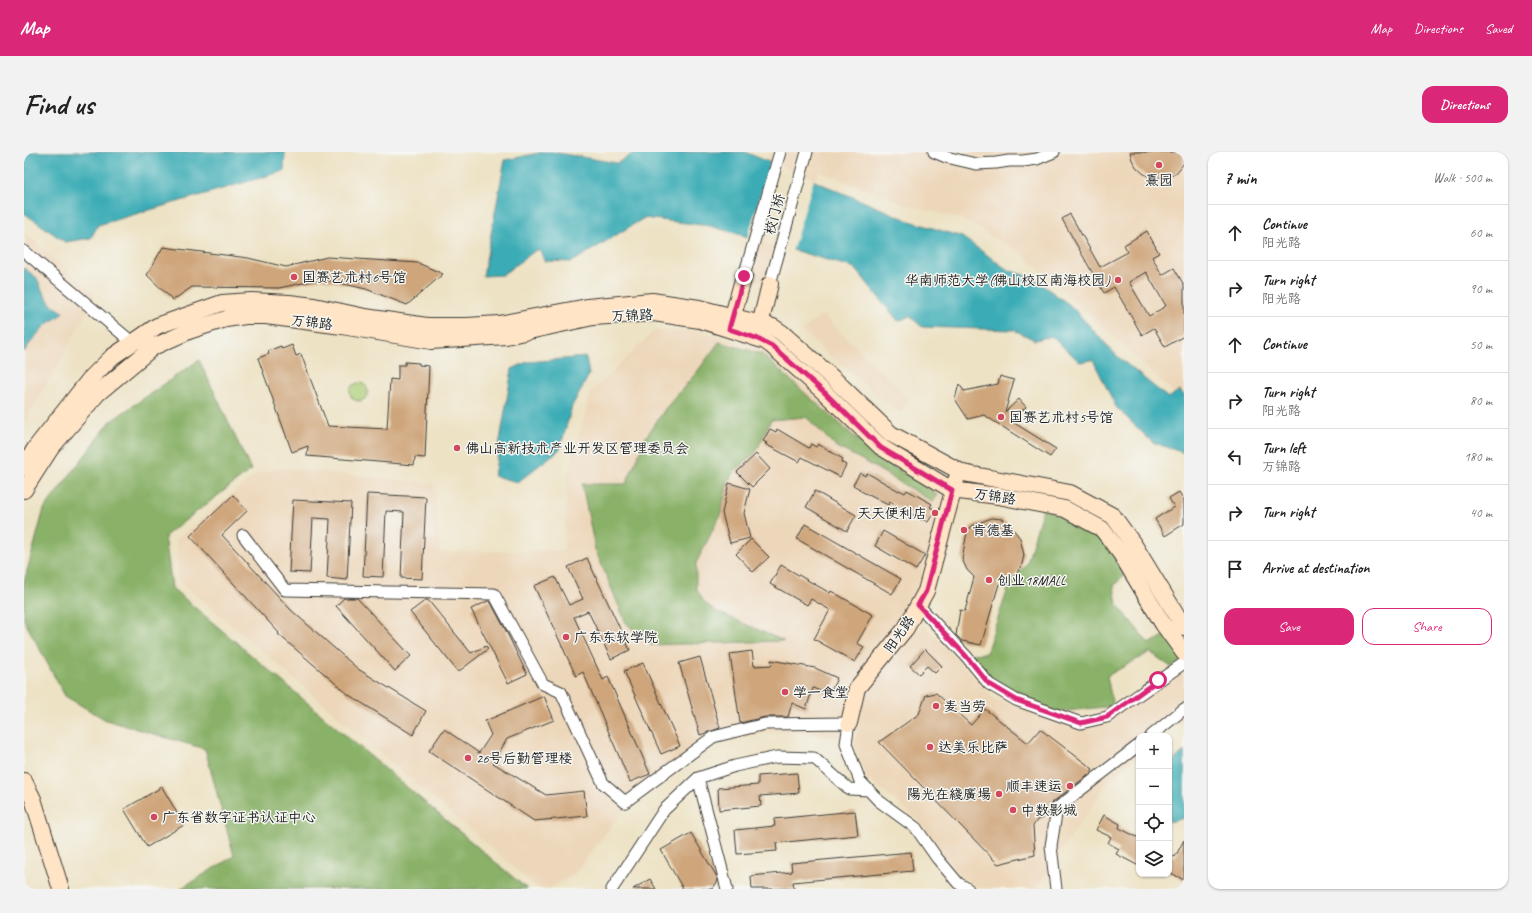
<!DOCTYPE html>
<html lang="en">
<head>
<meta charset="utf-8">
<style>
	body { margin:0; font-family:Caveat,"LXGW WenKai TC",sans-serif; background:#f2f2f2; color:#222 }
	.controls { position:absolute; right:12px; bottom:12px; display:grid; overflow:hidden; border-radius:8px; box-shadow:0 1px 3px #0004 }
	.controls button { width:36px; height:36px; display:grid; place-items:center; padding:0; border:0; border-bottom:1px solid #e0e0e0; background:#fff; color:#222; font:20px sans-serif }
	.stop { position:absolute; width:12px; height:12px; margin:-9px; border:3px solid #db2777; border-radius:50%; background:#fff }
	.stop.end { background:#db2777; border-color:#fff; box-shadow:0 1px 4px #0008 }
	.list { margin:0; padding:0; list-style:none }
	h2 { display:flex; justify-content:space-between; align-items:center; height:52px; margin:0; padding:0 16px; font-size:17px }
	h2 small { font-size:13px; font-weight:400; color:#767676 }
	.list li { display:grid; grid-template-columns:26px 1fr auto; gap:12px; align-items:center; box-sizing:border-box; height:56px; padding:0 16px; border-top:1px solid #e0e0e0 }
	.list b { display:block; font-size:15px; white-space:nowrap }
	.list p { margin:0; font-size:13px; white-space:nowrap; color:#767676 }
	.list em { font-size:13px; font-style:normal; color:#767676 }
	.actions { display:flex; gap:8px; padding:12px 16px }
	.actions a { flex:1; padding:9px 0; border:1px solid #db2777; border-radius:12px; text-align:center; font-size:14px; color:#db2777 }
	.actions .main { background:#db2777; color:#fff }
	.icon { flex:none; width:22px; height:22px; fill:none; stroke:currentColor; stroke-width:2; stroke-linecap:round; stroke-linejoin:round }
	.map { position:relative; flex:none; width:1160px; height:737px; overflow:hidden; border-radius:12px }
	header { display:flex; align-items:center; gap:24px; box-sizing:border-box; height:56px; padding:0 20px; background:#db2777; color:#fff }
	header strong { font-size:19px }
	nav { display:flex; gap:22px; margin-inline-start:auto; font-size:14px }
	.intro { display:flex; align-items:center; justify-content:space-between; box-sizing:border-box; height:96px; padding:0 24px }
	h1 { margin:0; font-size:28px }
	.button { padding:10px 18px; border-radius:12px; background:#db2777; color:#fff; font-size:14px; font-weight:700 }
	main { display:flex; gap:24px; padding:0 24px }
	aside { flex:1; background:#fff; border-radius:12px; box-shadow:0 1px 3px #0004 }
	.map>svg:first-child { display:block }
	.built { fill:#edd7ba }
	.green { fill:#acce76; stroke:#647549 }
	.forest { fill:#89b167; stroke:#526642 }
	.water { fill:#3bacb5; stroke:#2c6468 }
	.pier { fill:#ede2c4 }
	.building { fill:#cfa67b; fill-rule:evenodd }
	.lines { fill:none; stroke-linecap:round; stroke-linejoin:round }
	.street-casing { stroke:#3b3a35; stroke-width:13 }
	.secondary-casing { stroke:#3b3a35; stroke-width:18 }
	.street { stroke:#fff; stroke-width:11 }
	.secondary { stroke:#ffe4c6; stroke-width:16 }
	.route { stroke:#db2777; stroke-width:5 }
	.poi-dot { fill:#d1495b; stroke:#f6f6f2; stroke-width:1.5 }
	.labels { text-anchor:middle; stroke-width:3; stroke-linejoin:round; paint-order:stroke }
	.poi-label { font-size:14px; fill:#1c1c1c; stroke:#f6f6f2; text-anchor:start }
	.street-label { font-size:14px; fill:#1c1c1c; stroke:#f6f6f2 }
</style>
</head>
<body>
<header>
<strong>Map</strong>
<nav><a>Map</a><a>Directions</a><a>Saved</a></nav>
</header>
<div class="intro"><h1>Find us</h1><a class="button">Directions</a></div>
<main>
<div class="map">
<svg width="1160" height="737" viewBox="0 0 1160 737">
	<rect width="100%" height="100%" fill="#f6f6f2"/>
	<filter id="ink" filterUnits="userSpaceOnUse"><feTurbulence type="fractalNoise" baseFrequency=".025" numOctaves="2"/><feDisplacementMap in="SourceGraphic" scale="8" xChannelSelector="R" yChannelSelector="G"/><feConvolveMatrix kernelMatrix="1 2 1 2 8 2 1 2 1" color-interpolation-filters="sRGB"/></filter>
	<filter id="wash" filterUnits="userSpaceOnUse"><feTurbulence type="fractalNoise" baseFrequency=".012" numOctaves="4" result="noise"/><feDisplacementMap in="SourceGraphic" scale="16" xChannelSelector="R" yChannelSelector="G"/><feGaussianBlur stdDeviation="0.9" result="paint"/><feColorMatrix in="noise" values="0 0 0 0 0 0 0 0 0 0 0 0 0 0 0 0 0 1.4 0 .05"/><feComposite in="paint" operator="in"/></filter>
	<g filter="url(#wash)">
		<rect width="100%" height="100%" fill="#ede2c4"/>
		<path class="built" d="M745,0H1160V247L1158,248L1001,104L938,67L886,54L795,19L746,132L720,124Z
			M0,80L72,144L0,271Z
			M798,162L886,248L875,261L777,179Z
			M672,178L739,197L851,298L920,344L892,440L830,531L817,586L760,579L695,589L599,659L550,722L525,737H515L155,428L152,388L232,322L260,316L410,332L416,400L540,399L543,326L567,241L630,179Z
			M900,473L970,547L1057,579L1153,515L1160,524V564L1137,584H1115V603L1086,628L1011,737H958L936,724L894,668L843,626L830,594L839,538Z"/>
		<path class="green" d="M326 240a9 9 0 1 1 18 0a9 9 0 1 1-18 0Z"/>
		<path class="forest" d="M695,190L738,202L792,251L849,301L914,343L909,350L842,310L811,294L782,265L747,268L732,300L709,321L704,329L696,364L672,411V436L680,450L691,459L760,489L627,493L602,471L571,397L558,332H602L622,285L641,257L673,220Z
			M175,208L227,318L141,384L148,436L503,737H156L210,704L181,597L82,568L41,544L0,468V430L20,357L87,269Z
			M1019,356L1077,380L1103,419L1090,434L1093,452L1125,492L1142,483L1160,507L1147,515L1126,500L1083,524L1089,554L1033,560L993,543L969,528L947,502L962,501L985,434L1003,411Z"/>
		<path class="water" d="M0,0H261L260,19L74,73L67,86L41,90L0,61Z
			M520,0H528L593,11L612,0H721L886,69L938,85L984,118L1009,126L1047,154L1093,204L1144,246L1155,239L1160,243V301L1128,290L1092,255L1069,208L1056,210L1027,184L1011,188L990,178L898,175L886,164L874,169L831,116L686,74L620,66L548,110L520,109L517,99L512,98L478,123L459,124L481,8Z
			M0,116L13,126L18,138L27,152L39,160C35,166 28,168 23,172C14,180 7,190 0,200Z
			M562,205L565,223L548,254L536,297L494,330L470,324L488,217L503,210Z
			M1160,599V666L1145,670V613Z"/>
		<path class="pier" d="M747,9L790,27L768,100L723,87Z"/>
		<g id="blocks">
			<path class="building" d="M1106,0H1160V11L1152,21L1144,25L1128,26L1120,22L1113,16L1108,8Z
				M1046,62L1076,115L1104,100L1100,93L1123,79L1135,101L1128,105L1138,123L1150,116L1160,133V184L1141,195L1130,176L1118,183L1090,135L1080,141L1038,67ZM1122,120L1142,154L1125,164L1105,130Z
				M139,95L224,106L262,115L303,105L394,111L419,122L383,153L342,137L298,127L255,136L168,135L149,148L123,123Z
				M268,193L272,204L277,202L304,274L363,277L366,227L374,228V213H381V210L395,211V213L405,214L401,306L391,305L390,313L283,304L284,294L268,300L234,206L245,202L244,199L257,194L258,197Z
				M976,224L990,228L981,260L995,247L1002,255L987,269L1032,297L1026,305L960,263L944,267L931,247L935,232L940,239L974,232Z
				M746,277L752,280L753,277L785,296L787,292L792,295L794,292L819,307L817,310L822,313L816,325L778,305L775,310L741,292L743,291L739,289Z
				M732,302L746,317L728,335L713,320Z
				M836,321L841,324L843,321L875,339V338L881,341L883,338L908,352L906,355L911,358L904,370L898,367V368L866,350L864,353L835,338L836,337L829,333Z
				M705,331L726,337L720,361L726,386L706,391L698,361Z
				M791,339L832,363L823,379L782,355Z
				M1155,340L1160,348V372L1141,384L1131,367L1150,355L1145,346Z
				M343,342L402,345L398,427L377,426L380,360L362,359L359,425L339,424Z
				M209,343L223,359L198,383L267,458L334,517L402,559L389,583L325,543L254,482L255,481L166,384Z
				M269,348L327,351L323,428L303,426L306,367L289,366L286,421L265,420Z
				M967,366L978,367L988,376L996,386L1000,403L997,416L989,425L975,432L957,493L938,489L932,483L936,458L941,459L950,425L943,418L938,407L943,380L948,374Z
				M781,372L877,427L868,442L773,387Z
				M859,379L901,403L892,418L851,394Z
				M727,387L745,405L729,420L712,402Z
				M563,406L606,498L587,507L564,459L550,465L579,528L584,525L626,622L606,630L559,520L552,524L510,434L531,425L545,453L559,447L544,415Z
				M757,413L806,441L807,439L849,463L833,491L840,495L831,510L790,487L806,458L787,447L783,453L746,432Z
				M320,446H333L387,504L371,519L312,454Z
				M402,448H404L447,501L462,494L464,497L434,520L386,460Z
				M464,449H466L481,477L503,522L484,531L447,457Z
				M901,497L918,514L911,521L903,514L895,522L886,514Z
				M728,499L730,514L748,513L747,508L791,516L813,526L805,543L789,536L782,557L768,551L764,565H741L716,571L706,502Z
				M676,505L696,576L676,583L655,511Z
				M619,511L656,594L637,602L600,519Z
				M912,541L947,573L961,557L1004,591L1016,577L1069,617L1059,627L1029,650L1025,660L1019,666L1013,668L1009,674L1011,703L974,712L855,590L895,562L902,543Z
				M520,544L530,568L483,587L469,611L522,643L560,639L563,664L510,669L405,599L420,577L455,601L467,583L461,569Z
				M773,621L775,641L736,644L737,654L695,658L694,636L734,633V624Z
				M138,635L160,673L123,695L100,657Z
				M831,659L834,683L752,691L753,699L713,702L711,678L751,674L750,667Z
				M1080,663L1096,672L1095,676L1115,686V714L1092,702L1095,697L1084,691L1087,685L1072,678Z
				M667,681L693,725L694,729L688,737H659L637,698Z
				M1160,688V728L1145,720V702L1151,705Z
				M887,700L889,719L769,730L770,737H728L727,724L768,720L767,711Z
				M626,727L632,737H609Z"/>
		</g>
	</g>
	<g filter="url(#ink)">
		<use href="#blocks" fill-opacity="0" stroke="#3b3a35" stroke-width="1"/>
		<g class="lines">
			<defs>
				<path id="street" d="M910,0L922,5L952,12L972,11L985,9H999L1013,7L1030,0
					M0,99L109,191
					M720,124L756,0
					M746,132L783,0
					M219,383L261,438L470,442L519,532L537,540L579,631L601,650L689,585L741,572L825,571L822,592L836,629L855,649L892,676L913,706L934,731L944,737
					M894,453L942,504L965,532L992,548L1057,571L1083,565L1160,511
					M1127,584L1160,557
					M674,626L703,737
					M588,737L640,658L674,626L711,614L753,605L790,606L825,637L845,638
					M1032,737L1027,694L1033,656L1115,593"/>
				<path id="secondary" d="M706,174L720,124
					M734,181L746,132
					M0,315L12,295L65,228L88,205L133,174L198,151L227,149L265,151L290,154L341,165L403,174H443L475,172L563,155L628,149L675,156L749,175L758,181L812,229L867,282L939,321L1046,341L1089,364L1110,393L1160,475
					M0,338L27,296L74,241L129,195L165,179L202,167L221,164H242L318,174L407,189L482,184L569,165L630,161L676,168L741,189L748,194L801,241L857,295L928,338L974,344L1041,357L1078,377L1097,402L1139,472L1160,501
					M825,571L833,536L882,476L902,439L932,328
					M0,629L9,647L37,737"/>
			</defs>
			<use href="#street" class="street-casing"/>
			<use href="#secondary" class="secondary-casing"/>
			<use href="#street" class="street"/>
			<use href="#secondary" class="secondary"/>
		</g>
	</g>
	<g class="lines" filter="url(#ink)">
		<path class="route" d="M720,124L705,177L732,186L748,194L800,240L857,296L928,338L902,439L894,453L942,504L965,532L992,548L1057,571L1083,565L1134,528"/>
	</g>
	<g class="poi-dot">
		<circle cx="1135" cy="13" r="4"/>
		<circle cx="270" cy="125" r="4"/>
		<circle cx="1094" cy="128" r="4"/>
		<circle cx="977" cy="265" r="4"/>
		<circle cx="433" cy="296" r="4"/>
		<circle cx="911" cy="361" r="4"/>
		<circle cx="940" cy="378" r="4"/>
		<circle cx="965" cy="428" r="4"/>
		<circle cx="542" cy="485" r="4"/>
		<circle cx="761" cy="540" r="4"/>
		<circle cx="912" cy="554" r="4"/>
		<circle cx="906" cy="595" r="4"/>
		<circle cx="444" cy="606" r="4"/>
		<circle cx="1046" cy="634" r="4"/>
		<circle cx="975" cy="642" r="4"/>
		<circle cx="989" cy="658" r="4"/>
		<circle cx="130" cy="665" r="4"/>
	</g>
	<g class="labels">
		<g class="poi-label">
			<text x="1135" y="33" text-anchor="middle">熹园</text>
			<text x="278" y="130">国赛艺术村6号馆</text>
			<text x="1086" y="133" text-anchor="end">华南师范大学(佛山校区南海校园)</text>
			<text x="985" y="270">国赛艺术村5号馆</text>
			<text x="441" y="301">佛山高新技术产业开发区管理委员会</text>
			<text x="903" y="366" text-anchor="end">天天便利店</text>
			<text x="948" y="383">肯德基</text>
			<text x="973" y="433">创业18MALL</text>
			<text x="550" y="490">广东东软学院</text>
			<text x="769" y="545">学一食堂</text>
			<text x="920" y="559">麦当劳</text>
			<text x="914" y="600">达美乐比萨</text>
			<text x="452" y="611">26号后勤管理楼</text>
			<text x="1038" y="639" text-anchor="end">顺丰速运</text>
			<text x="967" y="647" text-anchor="end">陽光在綫廣場</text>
			<text x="997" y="663">中数影城</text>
			<text x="138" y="670">广东省数字证书认证中心</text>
		</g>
		<g class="street-label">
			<text transform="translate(750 62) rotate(-75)" y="5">校门桥</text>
			<text transform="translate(608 163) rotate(-2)" y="5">万锦路</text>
			<text transform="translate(288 170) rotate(7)" y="5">万锦路</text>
			<text transform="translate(971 344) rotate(9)" y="5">万锦路</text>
			<text transform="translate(875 482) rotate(-55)" y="5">阳光路</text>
		</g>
	</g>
</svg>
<div class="controls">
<button>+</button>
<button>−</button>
<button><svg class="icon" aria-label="locate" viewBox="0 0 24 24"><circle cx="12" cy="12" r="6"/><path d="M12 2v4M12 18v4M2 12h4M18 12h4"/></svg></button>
<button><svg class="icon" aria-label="layers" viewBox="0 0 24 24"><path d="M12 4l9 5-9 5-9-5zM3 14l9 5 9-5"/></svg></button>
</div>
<div class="stop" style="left:1134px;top:528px"></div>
<div class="stop end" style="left:720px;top:124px"></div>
</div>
<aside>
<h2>7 min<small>Walk · 500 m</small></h2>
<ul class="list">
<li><svg class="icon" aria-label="ahead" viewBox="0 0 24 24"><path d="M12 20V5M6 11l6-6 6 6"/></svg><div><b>Continue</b><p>阳光路</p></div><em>60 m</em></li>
<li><svg class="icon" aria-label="right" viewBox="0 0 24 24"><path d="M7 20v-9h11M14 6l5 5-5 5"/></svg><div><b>Turn right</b><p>阳光路</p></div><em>90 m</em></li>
<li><svg class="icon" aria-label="ahead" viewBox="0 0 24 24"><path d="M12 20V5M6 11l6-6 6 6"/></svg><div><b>Continue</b></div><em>50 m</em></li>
<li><svg class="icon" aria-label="right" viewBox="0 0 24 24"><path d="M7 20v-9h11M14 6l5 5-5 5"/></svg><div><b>Turn right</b><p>阳光路</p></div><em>80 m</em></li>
<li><svg class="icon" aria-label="left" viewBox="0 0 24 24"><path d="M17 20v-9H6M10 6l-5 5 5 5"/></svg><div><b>Turn left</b><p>万锦路</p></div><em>180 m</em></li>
<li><svg class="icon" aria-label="right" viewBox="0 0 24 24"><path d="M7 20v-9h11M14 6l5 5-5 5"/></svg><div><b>Turn right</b></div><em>40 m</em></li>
<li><svg class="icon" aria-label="arrive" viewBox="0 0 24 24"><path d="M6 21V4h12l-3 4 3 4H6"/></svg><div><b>Arrive at destination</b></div></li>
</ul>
<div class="actions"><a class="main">Save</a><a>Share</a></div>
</aside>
</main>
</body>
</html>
